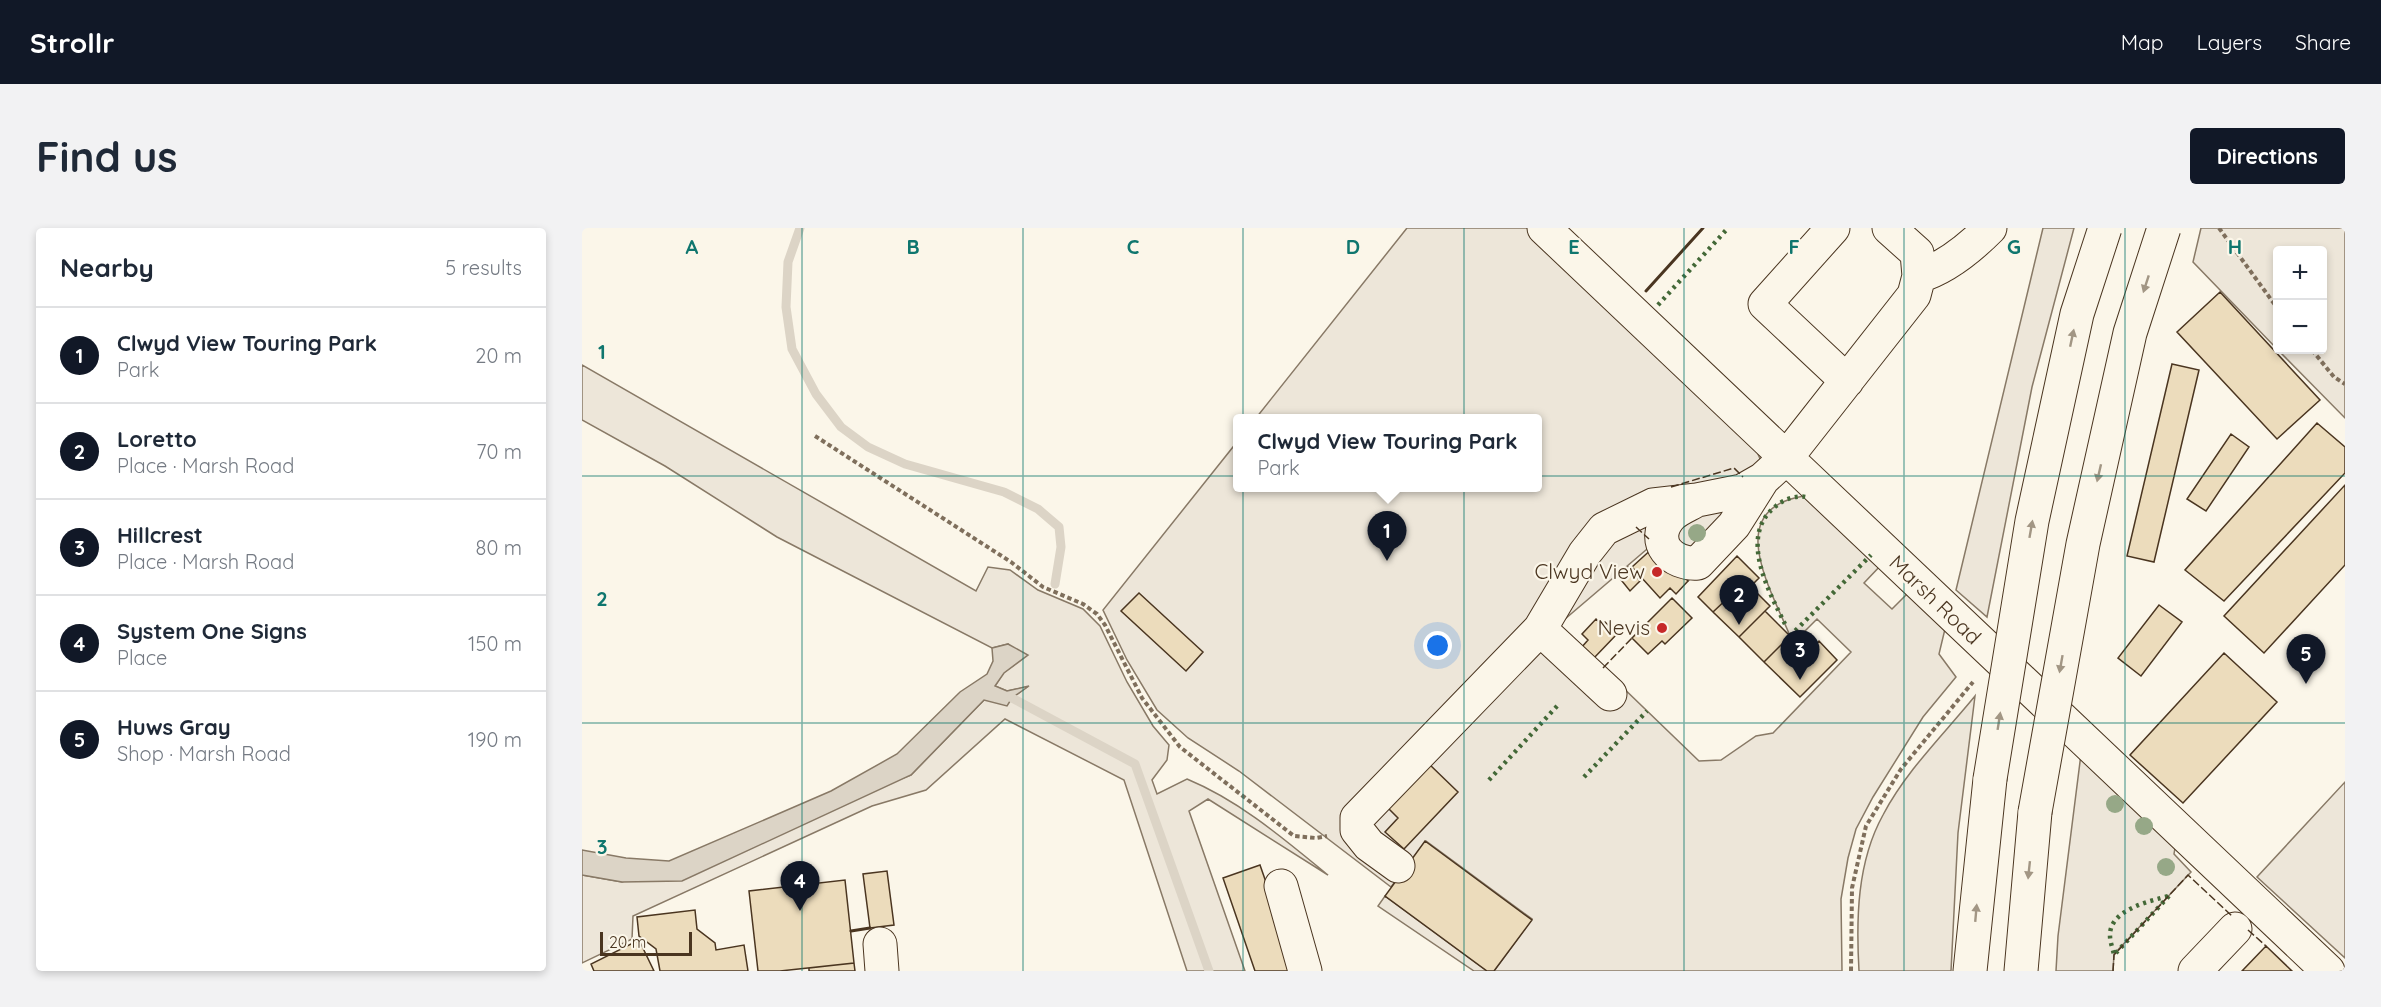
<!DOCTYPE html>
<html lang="en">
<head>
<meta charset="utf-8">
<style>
	body { margin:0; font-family:Quicksand,sans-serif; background:#f2f2f3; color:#1f2937 }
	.controls { position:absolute; right:18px; top:18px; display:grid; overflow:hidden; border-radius:6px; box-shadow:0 3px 9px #0003 }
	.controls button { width:54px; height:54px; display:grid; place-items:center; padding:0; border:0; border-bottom:2px solid #e0e1e3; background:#fff; color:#1f2937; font:30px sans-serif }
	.scale { position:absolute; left:18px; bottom:15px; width:92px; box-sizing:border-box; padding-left:6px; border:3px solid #4a3520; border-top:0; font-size:16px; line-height:21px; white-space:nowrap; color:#4a3520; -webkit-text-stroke:4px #fbf6e9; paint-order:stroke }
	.you { position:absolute; left:856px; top:418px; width:21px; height:21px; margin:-15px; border:4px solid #fff; border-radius:50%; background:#1a73e8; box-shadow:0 0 0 9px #1a73e833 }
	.badge { display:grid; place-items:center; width:39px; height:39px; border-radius:50%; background:#111827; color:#fff; font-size:20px; font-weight:700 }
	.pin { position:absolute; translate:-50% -50px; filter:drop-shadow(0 2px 3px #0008) }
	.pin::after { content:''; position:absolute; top:32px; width:21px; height:18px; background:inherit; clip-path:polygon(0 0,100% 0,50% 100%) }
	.popup { position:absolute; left:651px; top:186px; width:309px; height:78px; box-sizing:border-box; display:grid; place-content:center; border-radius:6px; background:#fff; filter:drop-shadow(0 2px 4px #0005); font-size:20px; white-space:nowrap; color:#747a83 }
	.popup b { font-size:22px; color:#1f2937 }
	.popup::after { content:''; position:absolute; left:50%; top:100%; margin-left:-12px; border:12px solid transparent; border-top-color:#fff }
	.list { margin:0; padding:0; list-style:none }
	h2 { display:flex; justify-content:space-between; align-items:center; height:78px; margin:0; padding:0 24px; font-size:26px }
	h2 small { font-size:20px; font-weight:400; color:#747a83 }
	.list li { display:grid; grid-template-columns:39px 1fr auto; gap:18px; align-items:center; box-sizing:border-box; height:96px; padding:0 24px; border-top:2px solid #e0e1e3 }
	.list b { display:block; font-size:22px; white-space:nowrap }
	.list p { margin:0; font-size:20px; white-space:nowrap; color:#747a83 }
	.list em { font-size:20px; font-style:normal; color:#747a83 }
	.map { position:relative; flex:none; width:1763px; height:743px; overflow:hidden; border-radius:6px }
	header { display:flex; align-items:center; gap:36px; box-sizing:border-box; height:84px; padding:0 30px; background:#111827; color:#fff }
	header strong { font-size:28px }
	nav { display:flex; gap:33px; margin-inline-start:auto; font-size:21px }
	.intro { display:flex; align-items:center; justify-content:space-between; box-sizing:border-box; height:144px; padding:0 36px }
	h1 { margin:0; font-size:42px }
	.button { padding:15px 27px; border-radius:6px; background:#111827; color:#fff; font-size:21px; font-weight:700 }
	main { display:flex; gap:36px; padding:0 36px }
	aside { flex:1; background:#fff; border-radius:6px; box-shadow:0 3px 9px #0003 }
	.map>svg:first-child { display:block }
	.green { fill:#ede6d9; stroke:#887966; stroke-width:1.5 }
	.water { fill:#dcd4c6; stroke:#887966; stroke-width:1.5 }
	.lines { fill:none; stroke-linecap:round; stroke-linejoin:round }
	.stream { stroke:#dcd4c6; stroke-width:9 }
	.building { fill:#ecdcbc; stroke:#4a3520; stroke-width:1.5 }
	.minor-casing { stroke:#4a3520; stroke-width:35 }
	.major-casing { stroke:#4a3520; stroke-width:35 }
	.path { stroke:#7f6f5c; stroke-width:4; stroke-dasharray:4.5 3; stroke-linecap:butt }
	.minor { stroke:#fbf6e9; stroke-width:33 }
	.major { stroke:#fbf6e9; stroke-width:33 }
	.major-bridge-casing { stroke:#4a3520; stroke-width:35; stroke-linecap:butt }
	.major-bridge { stroke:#fbf6e9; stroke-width:33 }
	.hedge { stroke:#436837; stroke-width:4.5; stroke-dasharray:3 4.5; stroke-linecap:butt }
	.fence { stroke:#4a3520; stroke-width:1.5; stroke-dasharray:8 3; stroke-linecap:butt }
	.wall { stroke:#4a3520; stroke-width:3 }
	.tree { fill:#96a887 }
	.oneway { fill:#a29684 }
	.grid { fill:none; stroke:#0f766e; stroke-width:1.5; stroke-opacity:0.55 }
	.poi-dot { fill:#c62828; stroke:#fbf6e9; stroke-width:2 }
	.labels { text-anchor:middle; stroke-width:4.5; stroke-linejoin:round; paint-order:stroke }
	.poi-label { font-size:21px; fill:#4a3520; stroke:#fbf6e9; text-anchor:end }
	.street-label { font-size:21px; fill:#4a3520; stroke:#fbf6e9 }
	.grid-label { font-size:20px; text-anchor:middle; font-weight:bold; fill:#0f766e; stroke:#fbf6e9; stroke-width:4.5; stroke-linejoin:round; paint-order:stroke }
</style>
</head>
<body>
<header>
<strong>Strollr</strong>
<nav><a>Map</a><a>Layers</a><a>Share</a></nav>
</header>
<div class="intro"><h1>Find us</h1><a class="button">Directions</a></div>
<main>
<aside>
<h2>Nearby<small>5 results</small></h2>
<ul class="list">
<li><span class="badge">1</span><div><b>Clwyd View Touring Park</b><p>Park</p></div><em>20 m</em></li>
<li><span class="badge">2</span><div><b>Loretto</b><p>Place · Marsh Road</p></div><em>70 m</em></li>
<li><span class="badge">3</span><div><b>Hillcrest</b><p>Place · Marsh Road</p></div><em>80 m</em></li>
<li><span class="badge">4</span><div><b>System One Signs</b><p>Place</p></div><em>150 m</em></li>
<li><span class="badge">5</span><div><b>Huws Gray</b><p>Shop · Marsh Road</p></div><em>190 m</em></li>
</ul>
</aside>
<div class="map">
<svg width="1763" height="743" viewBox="0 0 1763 743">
	<rect width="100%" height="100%" fill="#fbf6e9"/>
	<path class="green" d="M825,0H953L1165,201L1179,233L1150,310L1106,353L1071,316L976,397L1117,533L1139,532L1174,508L1191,505L1269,424L1235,391L1213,413L1208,408C1190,363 1139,281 1222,268L1300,336L1282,355L1310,381L1327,364L1363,401L1357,426L1374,449L1341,489L1291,569L1274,601L1266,630L1259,671L1260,743H912L950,691L844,613L809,659L657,543L606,510L575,482L545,432L521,382L655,214V260H955V190H674Z
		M1461,0H1492L1450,159L1405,389L1374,362Z
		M1619,0H1763V190L1696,122H1740V22H1696L1695,121L1611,34Z
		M0,137L394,363L406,339L428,342L456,362L501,381L518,398L545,454L571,498L587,517L585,532L570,552L575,566L605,551C658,573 702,611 746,647L626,571L607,583L663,743H605L542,552L423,491L344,562L290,578L51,688L50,711L0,735V647L40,654L329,547L402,472L430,470L445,459L425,463L413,458L421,445L432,437L426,416L410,420L195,309L83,238L0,192Z
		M1393,468L1376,605L1369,743H1277C1274,691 1275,634 1301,587C1324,543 1362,506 1393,468Z
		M1499,526L1594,614L1592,626L1609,644L1532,726L1531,743H1474L1476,708Z
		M1763,554V730L1675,649Z
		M803,668L905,743H892L796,678Z"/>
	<path class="water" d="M426,416L446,427L422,445L413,458L425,463L447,458L430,470L425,478L402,472L329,547L100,653L40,654L0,647V622L44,630L87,633L249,563L315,526L378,464L405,446L411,433L410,420Z"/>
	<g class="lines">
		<path class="stream" d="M218,0L206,34L204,79L210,121L234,166L259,199L286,219L323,236L422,264L456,281L477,299L479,319L473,356
			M430,470L553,536L627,743"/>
	</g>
	<path class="building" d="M1638,64L1738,172L1695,211L1595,104Z
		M1590,136L1617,142L1572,334L1545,328Z
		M1735,195L1763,219V245L1642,373L1603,342Z
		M1649,206L1667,219L1624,283L1605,271Z
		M1763,257V337L1682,425L1642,388Z
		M1073,318L1106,353L1094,366L1088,360L1078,370L1050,339Z
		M1155,328L1177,350L1154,373L1149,367L1131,384L1116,369Z
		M1046,339L1058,353L1048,363L1036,348Z
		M1164,363L1169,367L1173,363L1188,378L1157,409L1131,384L1149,367L1154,373Z
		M557,365L621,424L604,443L539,383Z
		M1090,370L1110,390L1083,416L1080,413L1066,426L1050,410Z
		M1577,377L1600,394L1559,448L1536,430Z
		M1183,383L1208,408L1182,434L1157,409Z
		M1014,391L1020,397L1023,394L1035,406L1011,431L999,420L1006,412L1000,406Z
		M1208,408L1225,425L1237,413L1255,432L1218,469L1182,434Z
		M1642,425L1695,474L1601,575L1548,527Z
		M847,536L876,564L822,621L803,604L816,590L806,580Z
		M843,613L950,692L912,743H905L803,668Z
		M678,637L715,743H673L641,650Z
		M305,643L312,697L288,700L281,646Z
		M263,652L272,735L198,743H176L167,663Z
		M113,682L115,701L133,715L134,722L162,717L166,743H78L74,721L57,708L55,689Z
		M57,712L72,743H12L9,736Z
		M1684,718L1710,743H1660Z
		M272,735L273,743H227V740Z"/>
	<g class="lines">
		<defs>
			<path id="minor" d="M962,0L1746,743
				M1251,0L1183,76L1265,153
				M1337,48C1364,40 1388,20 1408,0
				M1115,272C1107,277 1093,282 1087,290C1068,314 1089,337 1116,335L1152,297L1181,251
				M958,401L1028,466
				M816,638L787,617L775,602V590L958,401L1003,325L1022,301L1071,277L1115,272L1160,263L1181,251L1204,230L1332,67L1337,48L1335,25L1307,0
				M699,658L723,743
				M298,716L300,743
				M1613,743L1653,701"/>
			<path id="major" d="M1388,743L1408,551
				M1439,743L1453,584"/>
		</defs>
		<use href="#minor" class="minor-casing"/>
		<use href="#major" class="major-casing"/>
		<path class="path" d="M1637,0L1696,81
			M1730,122L1752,149L1763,156
			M233,208L429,334L461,359L501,376L515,386L523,397L560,470L598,519L712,608L734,610L745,608
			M1269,743L1270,660L1284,598L1319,541L1391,454"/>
		<use href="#minor" class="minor"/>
		<use href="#major" class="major"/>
		<defs>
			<path id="major-bridge" d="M1408,551L1450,293L1495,86L1523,0
				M1453,584L1501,316L1548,105L1582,0"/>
		</defs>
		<use href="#major-bridge" class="major-bridge-casing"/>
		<use href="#major-bridge" class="major-bridge"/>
		<path class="hedge" d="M1076,77L1146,0
			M1203,396C1186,362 1156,307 1194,278C1202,271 1215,267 1224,269
			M1208,408L1289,327
			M1002,549L1065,483
			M907,552L977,476
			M1587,668L1532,727C1531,721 1528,714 1528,708C1527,682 1567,673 1587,668Z"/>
		<path class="fence" d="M1089,259L1152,240L1161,249
			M1054,299L1067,311
			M1021,440L1050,410
			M1666,702L1684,718
			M1531,743L1532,727L1606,647L1650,688"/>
		<path class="wall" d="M1064,63L1121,0
			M269,703L288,700"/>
	</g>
	<g class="tree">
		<circle cx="1115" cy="305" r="9"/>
		<circle cx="1533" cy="576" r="9"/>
		<circle cx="1562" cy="598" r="9"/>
		<circle cx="1584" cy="639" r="9"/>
	</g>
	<defs><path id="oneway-solid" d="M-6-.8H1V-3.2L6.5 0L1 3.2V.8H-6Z" transform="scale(1.5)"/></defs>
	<g class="oneway">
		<use href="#oneway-solid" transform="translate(1564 56) rotate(108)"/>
		<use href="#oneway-solid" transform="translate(1490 110) rotate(-78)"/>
		<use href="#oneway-solid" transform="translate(1517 245) rotate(103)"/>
		<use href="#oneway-solid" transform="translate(1449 301) rotate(-80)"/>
		<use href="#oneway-solid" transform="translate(1479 436) rotate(100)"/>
		<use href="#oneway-solid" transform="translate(1417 493) rotate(-81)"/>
		<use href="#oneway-solid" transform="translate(1447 642) rotate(96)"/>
		<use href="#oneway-solid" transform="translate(1394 685) rotate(-85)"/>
	</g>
	<path class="grid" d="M220,0V743M441,0V743M661,0V743M882,0V743M1102,0V743M1322,0V743M1543,0V743M0,248H1763M0,495H1763"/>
	<g class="poi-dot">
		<circle cx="1075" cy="344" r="6"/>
		<circle cx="1080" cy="400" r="6"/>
	</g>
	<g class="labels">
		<g class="poi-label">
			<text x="1063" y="351">Clwyd View</text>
			<text x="1068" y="407">Nevis</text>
		</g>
		<g class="street-label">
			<text transform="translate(1353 372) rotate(44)" y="7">Marsh Road</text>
		</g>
	</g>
	<g class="grid-label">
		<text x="110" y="26">A</text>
		<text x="331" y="26">B</text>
		<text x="551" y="26">C</text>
		<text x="771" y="26">D</text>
		<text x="992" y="26">E</text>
		<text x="1212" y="26">F</text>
		<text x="1432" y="26">G</text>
		<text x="1653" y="26">H</text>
		<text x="20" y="131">1</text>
		<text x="20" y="378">2</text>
		<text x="20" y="626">3</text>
	</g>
</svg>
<div class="controls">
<button>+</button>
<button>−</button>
</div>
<div class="scale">20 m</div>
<div class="you"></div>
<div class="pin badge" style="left:805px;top:333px">1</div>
<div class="popup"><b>Clwyd View Touring Park</b>Park</div>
<div class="pin badge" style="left:1157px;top:397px">2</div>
<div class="pin badge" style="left:1218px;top:452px">3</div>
<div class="pin badge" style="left:218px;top:683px">4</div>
<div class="pin badge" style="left:1724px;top:456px">5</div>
</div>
</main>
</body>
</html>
